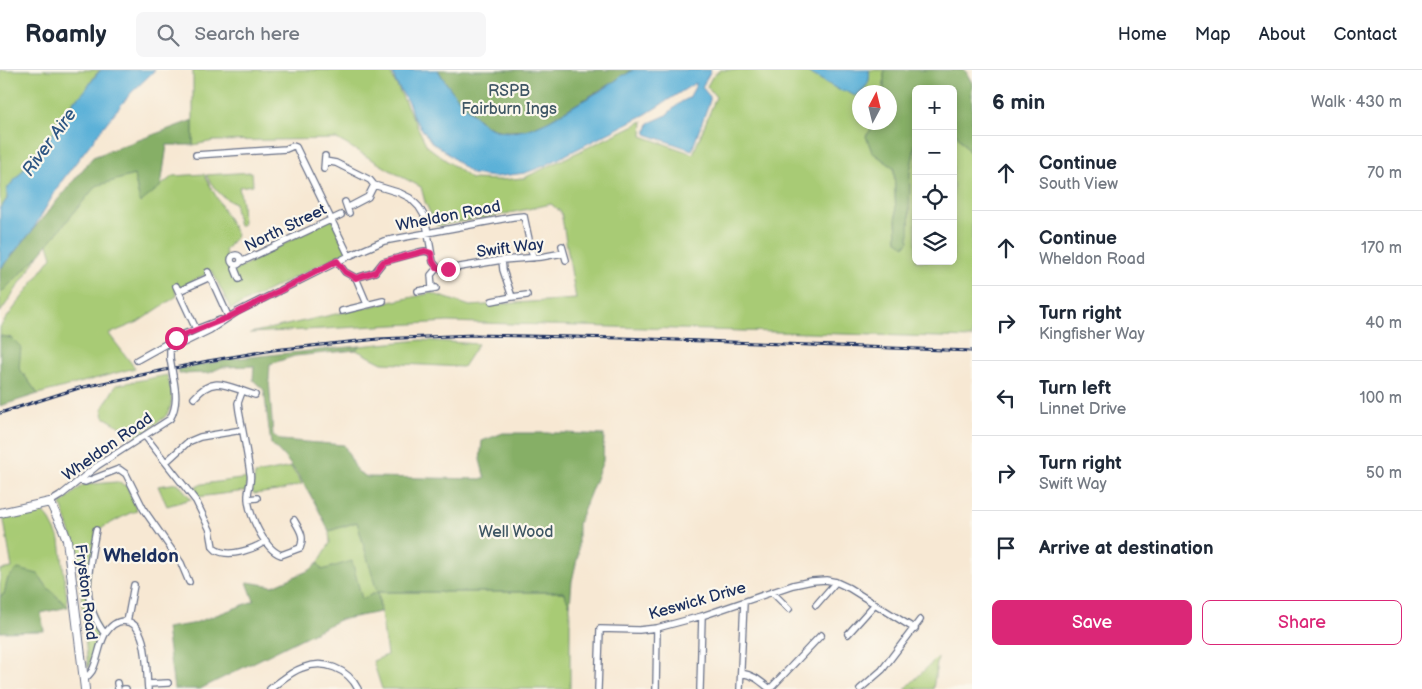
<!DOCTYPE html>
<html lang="en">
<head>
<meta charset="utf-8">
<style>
	body { margin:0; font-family:"Balsamiq Sans",sans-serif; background:#f6f6f7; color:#1f2937 }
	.controls { position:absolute; right:15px; top:15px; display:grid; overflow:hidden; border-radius:8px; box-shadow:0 2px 8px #0003 }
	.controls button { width:45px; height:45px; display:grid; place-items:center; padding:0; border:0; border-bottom:1px solid #e0e1e3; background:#fff; color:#1f2937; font:25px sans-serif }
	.compass { position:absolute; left:852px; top:15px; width:45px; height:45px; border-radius:50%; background:#fff; box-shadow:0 2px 8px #0003; rotate:7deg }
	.stop { position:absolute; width:15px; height:15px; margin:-11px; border:4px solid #db2777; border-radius:50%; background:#fff }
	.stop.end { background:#db2777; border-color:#fff; box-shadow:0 1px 5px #0008 }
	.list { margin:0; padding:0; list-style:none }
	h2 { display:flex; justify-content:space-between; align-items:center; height:65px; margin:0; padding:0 20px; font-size:21px }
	h2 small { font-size:16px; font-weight:400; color:#747a83 }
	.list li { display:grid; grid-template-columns:32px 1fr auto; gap:15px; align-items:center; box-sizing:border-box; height:75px; padding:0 20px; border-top:1px solid #e0e1e3 }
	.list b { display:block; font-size:19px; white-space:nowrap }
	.list p { margin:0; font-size:16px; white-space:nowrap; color:#747a83 }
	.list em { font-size:16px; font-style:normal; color:#747a83 }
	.actions { display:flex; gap:10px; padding:15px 20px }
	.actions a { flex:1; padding:11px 0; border:1px solid #db2777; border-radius:8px; text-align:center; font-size:18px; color:#db2777 }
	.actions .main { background:#db2777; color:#fff }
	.icon { flex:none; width:28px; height:28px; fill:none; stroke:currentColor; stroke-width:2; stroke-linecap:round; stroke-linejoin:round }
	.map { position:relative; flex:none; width:972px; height:619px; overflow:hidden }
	header { display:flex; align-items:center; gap:30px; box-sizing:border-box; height:70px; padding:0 25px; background:#fff; border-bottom:1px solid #e0e1e3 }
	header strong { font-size:24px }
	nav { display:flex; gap:28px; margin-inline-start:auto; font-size:18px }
	.search { width:350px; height:45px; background:#f6f6f7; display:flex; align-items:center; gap:12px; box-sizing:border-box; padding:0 18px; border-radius:8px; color:#747a83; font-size:19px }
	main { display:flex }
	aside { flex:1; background:#fff }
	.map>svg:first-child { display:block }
	.green { fill:#a8cb74; stroke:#627d69 }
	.forest { fill:#86af66; stroke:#506f62 }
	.water { fill:#5cb1d8; stroke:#3c709b }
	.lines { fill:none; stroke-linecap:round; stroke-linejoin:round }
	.minor-casing { stroke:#687087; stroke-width:8 }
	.tertiary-casing { stroke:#687087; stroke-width:10 }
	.minor { stroke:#fff; stroke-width:5.5 }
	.tertiary { stroke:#fff; stroke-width:8 }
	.rail-casing { stroke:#1b2f5e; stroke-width:3 }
	.rail { stroke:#fbf7ec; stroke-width:1; stroke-dasharray:4; stroke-linecap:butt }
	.minor-bridge-casing { stroke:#687087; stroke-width:8; stroke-linecap:butt }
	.minor-bridge { stroke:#fff; stroke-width:5.5 }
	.route { stroke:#db2777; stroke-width:6 }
	.labels { text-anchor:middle; stroke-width:4.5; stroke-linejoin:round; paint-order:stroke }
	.park-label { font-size:16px; fill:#3e5664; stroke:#fbf7ec }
	.street-label { font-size:16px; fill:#1b2f5e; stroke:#fbf7ec }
	.water-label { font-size:18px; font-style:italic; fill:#2e5683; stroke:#fbf7ec }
	.quarter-label { font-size:19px; font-weight:bold; fill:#1b2f5e; stroke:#fbf7ec }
</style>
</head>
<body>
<header>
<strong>Roamly</strong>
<div class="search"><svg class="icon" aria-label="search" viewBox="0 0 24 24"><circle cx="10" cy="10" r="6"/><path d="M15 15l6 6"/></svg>Search here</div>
<nav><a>Home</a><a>Map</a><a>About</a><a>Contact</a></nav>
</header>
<main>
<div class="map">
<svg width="972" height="619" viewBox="0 0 972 619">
	<rect width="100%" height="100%" fill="#fbf7ec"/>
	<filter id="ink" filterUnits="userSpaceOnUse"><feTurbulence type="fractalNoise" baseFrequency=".02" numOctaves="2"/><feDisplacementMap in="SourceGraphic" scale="10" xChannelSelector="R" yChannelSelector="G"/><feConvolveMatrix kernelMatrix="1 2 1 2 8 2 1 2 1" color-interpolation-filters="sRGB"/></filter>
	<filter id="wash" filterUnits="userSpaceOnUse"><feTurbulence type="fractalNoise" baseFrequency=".0096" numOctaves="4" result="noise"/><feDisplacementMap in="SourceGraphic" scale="20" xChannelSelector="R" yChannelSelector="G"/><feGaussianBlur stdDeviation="1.12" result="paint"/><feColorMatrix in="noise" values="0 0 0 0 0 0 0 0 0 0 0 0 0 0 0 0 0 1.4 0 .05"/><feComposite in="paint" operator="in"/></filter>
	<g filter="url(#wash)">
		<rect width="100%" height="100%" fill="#f7e8d3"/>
		<path class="green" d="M0,0H101L96,4L83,25L74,30L72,35L73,44C62,44 56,62 48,69C46,71 42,72 41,74C38,78 39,82 39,86C25,85 9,129 0,139Z
			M193,0H389L427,76L471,109L499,110L524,108L643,51L642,66L693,84L716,27L707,16L712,7L720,0H804L839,20L848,22L855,26L859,23V52L876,53L866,66L872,82L894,98L897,171L916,70V191H953V59L972,86V268L448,252L250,263L431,223L470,236L576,229L561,142L551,134L496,146L436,156L425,132L421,117L400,106L337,69L214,71L193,75Z
			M869,0H884V22H860C869,16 870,11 869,0Z
			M252,102L253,115L239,117L242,133L243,155L239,156L235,138V133C222,129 213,117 206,105Z
			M204,104L237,165L225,181L232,202L332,148L347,181L231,239L212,201L175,220L177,226L138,252L109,264L135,298L38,324L19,298L12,268L0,266V257L52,187L48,174L96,115L134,105L140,132L173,106Z
			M39,185L0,243V224Z
			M421,270L478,274L463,297L382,293L356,280L359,276Z
			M167,305C171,320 176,333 165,347L137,367L104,347L102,339L116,315Z
			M291,397L302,414L278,421L254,424L252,421L255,404Z
			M248,408L246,421L197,427L192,419L202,414Z
			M116,412L127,416L137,441L130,443L96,461L88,520L100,564L88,598L77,482L61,434L83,415Z
			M178,413L191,429L167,436L158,416Z
			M38,440L48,447L60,470L68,537L48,518L38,504L8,508L4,524L0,527V500L12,498L3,445Z
			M357,452L378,522H564L570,535V619H382L373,591L387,585L378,522L363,530L321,500L318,493L330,473L329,461Z
			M938,587L933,619H905Z"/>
		<path class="forest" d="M438,0H633L548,51L527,60L507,61L493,59L484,54L451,21Z
			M884,0H965L972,13V86L953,59V19H916V70L910,103L909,171L905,176L897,171L894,98L872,82L866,66L876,53L889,52V22H884Z
			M193,50V75H167L161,116L140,133L134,105L96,116L39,185L0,224V200L93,87Z
			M0,266L12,268L21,277L19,298L38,324L0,336Z
			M359,276L356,280L295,286L270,294L269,309L273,365L281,370L344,375L357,401L367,407L485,409L480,390L482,371L503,363H566L604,365L603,391L578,454V485L572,511L570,535L563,522H378L380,542L339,550L200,619H174L166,558L192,554L254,531L247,512L273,516L310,500L318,493L322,500L352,491L362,529L377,522L357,452L329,461C317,435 293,391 271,374L264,320L253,310L254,296L222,297L209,303L179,304L178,299L239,288Z
			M18,499L38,504L48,518L68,537L41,543L44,561L0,562V527L4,524L8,508Z"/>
		<path class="water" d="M101,0H155L131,23L107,52L61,112L32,161L0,199V139L7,129V119L34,87L39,86L38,80L41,73L50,68L59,53L67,44H73L72,37L74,30C87,23 90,10 101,0Z
			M392,0H438C447,16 458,29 471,42C477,47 482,54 488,57C519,72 552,49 577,34C589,27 613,15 622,5H625L633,0H711L702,17L710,27V30L692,80L646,64L649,53L665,46L681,32L689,28L696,15L695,13L646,44L544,96L525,103L494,107L472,104L441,78L433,74L413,47L409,34L396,13Z
			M804,0H869C871,14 865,18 855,26L848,22L839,20Z"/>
	</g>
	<g filter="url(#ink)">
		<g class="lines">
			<defs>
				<path id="minor" d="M325,91L336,93L370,110L374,115L400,123L410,128L419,137L425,147L433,192L439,199H448L502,190L541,187L563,183
					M324,99L325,86
					M345,132L349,143
					M347,138L368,127L374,115
					M562,176L566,190
					M231 190a5 5 0 1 1 10 0a5 5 0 1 1-10 0Z
					M349,186L384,171L513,147L524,146L533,188
					M502,190L503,200L512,227L527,225
					M337,191L345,202L356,208L367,234
					M241,192L341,145
					M235,195V199L239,209
					M208,202L228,246
					M356,208L375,202L383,192L419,182L425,181L431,183
					M176,216L196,259
					M432,218L431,205L437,198
					M179,221L210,207
					M418,221L436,218
					M492,231L512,227
					M342,241L383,231
					M170,288V280L173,278L210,260L237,242L349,186L296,77L293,76L286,79L196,85
					M137,290L184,264L220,250
					M242,322L238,333L239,341C243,362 247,382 250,403C252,411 248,418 248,426C248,443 264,479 281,485L300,478C305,467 300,460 294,450
					M194,328C215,303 229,318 255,325
					M145,366L196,431L210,460L213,477L216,480C230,488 254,479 266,471
					M166,392L188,372L200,367L242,360
					M79,410L85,412L119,399L126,404L144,440L181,493L189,512
					M248,429L257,428
					M50,432L60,426L97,396L170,349C178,335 176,321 173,306
					M96,460C89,498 79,531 105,564
					M772,522L789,539
					M816,535L836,512
					M127,552L134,515
					M848,564L875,534
					M741,603C754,605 760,611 770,619
					M84,610C87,607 90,604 92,601C98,590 99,575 105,564C109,558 116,551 124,551C149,552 146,601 148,619
					M117,613L118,619
					M148,614L168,613
					M124,619H126
					M270,619C280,612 290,602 302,598C324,589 348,599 358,619
					M598,619L600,559L639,560L657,558L702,546L793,515L812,511L826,510L836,512L849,518L915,559
					M656,619L657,558
					M700,619L702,546
					M740,619L744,532
					M770,619L821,565
					M860,619L882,600L920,550"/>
				<path id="tertiary" d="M0,443L50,432L63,459L67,470L85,619"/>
			</defs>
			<use href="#minor" class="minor-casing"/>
			<use href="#tertiary" class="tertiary-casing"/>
			<use href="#minor" class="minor"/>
			<use href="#tertiary" class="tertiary"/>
			<defs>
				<path id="rail" d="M0,343L79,318L208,291L273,280L378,269L473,265L622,268L972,281"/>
			</defs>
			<use href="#rail" class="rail-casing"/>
			<use href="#rail" class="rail"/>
			<defs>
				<path id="minor-bridge" d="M170,288L173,306"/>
			</defs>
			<use href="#minor-bridge" class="minor-bridge-casing"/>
			<use href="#minor-bridge" class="minor-bridge"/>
		</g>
	</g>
	<g class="lines" filter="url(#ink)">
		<path class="route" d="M176,268L227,248L337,191L345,202L356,208L375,202L383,192L425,181L431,183L433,192L437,198L448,199"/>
	</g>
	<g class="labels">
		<g class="park-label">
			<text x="509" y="26">RSPB<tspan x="509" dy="18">Fairburn Ings</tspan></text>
			<text x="516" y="467">Well Wood</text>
		</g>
		<g class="street-label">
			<text transform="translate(448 145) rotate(-11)" y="6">Wheldon Road</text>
			<text transform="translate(285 157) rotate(-26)" y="6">North Street</text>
			<text transform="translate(510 177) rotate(-7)" y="6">Swift Way</text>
			<text transform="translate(107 376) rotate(-35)" y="6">Wheldon Road</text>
			<text transform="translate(87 522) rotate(83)" y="6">Fryston Road</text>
			<text transform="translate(697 530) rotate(-16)" y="6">Keswick Drive</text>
		</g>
		<g class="water-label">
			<text transform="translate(49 72) rotate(-54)" y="6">River Aire</text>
		</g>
		<g class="quarter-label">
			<text x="141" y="492">Wheldon</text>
		</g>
	</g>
</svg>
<div class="controls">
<button>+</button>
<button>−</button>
<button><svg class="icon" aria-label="locate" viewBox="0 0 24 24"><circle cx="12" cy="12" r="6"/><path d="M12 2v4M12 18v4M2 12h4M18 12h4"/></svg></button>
<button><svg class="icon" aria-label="layers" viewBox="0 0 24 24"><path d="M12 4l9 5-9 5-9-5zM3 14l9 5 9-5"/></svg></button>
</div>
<svg class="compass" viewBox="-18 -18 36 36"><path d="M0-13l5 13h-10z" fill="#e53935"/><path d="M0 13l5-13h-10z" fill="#747a83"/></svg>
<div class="stop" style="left:176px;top:268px"></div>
<div class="stop end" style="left:448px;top:199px"></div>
</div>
<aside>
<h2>6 min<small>Walk · 430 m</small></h2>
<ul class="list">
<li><svg class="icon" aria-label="ahead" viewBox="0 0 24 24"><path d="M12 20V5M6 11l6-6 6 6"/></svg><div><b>Continue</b><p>South View</p></div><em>70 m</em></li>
<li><svg class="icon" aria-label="ahead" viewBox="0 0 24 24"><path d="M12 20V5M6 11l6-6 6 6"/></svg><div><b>Continue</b><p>Wheldon Road</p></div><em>170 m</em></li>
<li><svg class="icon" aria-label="right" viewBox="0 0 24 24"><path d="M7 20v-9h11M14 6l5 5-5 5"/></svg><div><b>Turn right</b><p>Kingfisher Way</p></div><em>40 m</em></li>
<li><svg class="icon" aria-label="left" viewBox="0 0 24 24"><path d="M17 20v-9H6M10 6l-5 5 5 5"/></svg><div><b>Turn left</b><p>Linnet Drive</p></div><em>100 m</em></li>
<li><svg class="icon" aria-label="right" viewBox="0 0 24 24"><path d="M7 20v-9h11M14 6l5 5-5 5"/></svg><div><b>Turn right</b><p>Swift Way</p></div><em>50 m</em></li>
<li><svg class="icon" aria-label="arrive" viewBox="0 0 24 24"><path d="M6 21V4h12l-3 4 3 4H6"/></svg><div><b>Arrive at destination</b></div></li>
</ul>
<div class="actions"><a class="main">Save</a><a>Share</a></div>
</aside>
</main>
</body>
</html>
